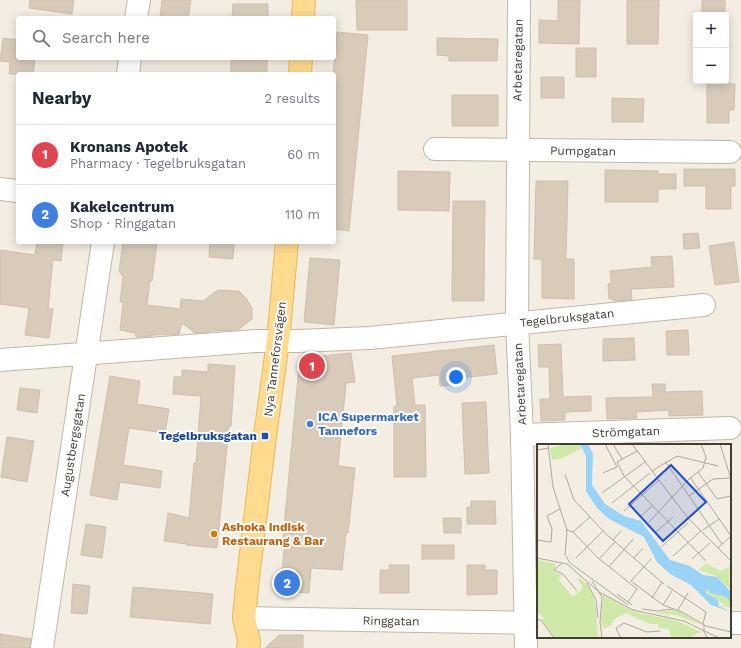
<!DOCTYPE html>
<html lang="en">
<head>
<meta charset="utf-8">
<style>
	body { margin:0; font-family:"Work Sans",sans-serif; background:#f6f6f7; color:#1f2937 }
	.controls { position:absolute; right:12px; top:12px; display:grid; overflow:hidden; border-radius:4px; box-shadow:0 2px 10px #0003 }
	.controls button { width:36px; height:36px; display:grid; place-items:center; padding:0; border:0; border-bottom:1px solid #e0e1e3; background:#fff; color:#1f2937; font:20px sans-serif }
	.you { position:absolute; left:456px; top:377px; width:14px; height:14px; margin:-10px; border:3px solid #fff; border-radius:50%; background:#1a73e8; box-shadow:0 0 0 6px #1a73e833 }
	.badge { display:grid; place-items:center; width:26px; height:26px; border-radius:50%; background:#ff260d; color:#fff; font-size:13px; font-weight:700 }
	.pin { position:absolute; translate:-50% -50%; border:2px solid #fff; box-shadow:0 1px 4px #0006 }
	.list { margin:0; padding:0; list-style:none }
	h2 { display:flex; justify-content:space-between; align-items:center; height:52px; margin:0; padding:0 16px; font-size:17px }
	h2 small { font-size:13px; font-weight:400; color:#747a83 }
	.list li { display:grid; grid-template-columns:26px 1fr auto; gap:12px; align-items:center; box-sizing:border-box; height:60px; padding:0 16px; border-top:1px solid #e0e1e3 }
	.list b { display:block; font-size:15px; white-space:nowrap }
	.list p { margin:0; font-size:13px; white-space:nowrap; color:#747a83 }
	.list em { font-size:13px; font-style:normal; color:#747a83 }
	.icon { flex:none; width:22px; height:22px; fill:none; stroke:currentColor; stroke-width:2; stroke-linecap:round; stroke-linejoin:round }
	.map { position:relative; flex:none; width:741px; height:648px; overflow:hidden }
	.search { position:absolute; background:#fff; box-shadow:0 2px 10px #0003; left:16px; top:16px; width:320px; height:44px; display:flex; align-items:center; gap:10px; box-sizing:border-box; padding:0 14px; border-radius:4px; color:#747a83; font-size:15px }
	.panel { position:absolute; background:#fff; box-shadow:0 2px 10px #0003; left:16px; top:72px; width:320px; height:172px; border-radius:4px }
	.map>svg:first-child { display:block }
	.building { fill:#d8cbba; stroke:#d0bfaa }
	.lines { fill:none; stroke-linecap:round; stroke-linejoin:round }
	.minor-casing { stroke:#c1b7a7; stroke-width:24 }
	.major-casing { stroke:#ebb858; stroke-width:24 }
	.minor { stroke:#fff; stroke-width:22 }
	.major { stroke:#ffda8f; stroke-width:22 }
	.shop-dot { fill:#3f7fe0; stroke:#fff; stroke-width:1.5 }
	.transit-dot { fill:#1a4fb4; stroke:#fff; stroke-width:1.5 }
	.food-dot { fill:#e8710a; stroke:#fff; stroke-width:1.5 }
	.labels { text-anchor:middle; stroke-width:4; stroke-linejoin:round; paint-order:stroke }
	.street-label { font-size:12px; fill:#443d32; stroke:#fff }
	.shop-label { font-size:12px; font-weight:bold; fill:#366cbe; stroke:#fff; text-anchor:start }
	.transit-label { font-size:12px; font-weight:bold; fill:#164399; stroke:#fff; text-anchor:end }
	.food-label { font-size:12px; font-weight:bold; fill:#c56008; stroke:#fff; text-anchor:start }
	.inset-road { fill:none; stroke:#ada79c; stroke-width:1 }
	.view { fill:#1d4ed8; fill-opacity:0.15; stroke:#1d4ed8; stroke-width:2 }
	.inset-edge { fill:none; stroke:#443d32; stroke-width:2 }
</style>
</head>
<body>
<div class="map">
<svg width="741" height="648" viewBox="0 0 741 648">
	<rect width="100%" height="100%" fill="#f3ede2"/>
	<path class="building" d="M30,0H74L72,14L29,8Z
		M162,0H191L188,18H160Z
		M356,0H407V30H357Z
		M558,0H580L579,44L539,43V20L558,21Z
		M627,0H659L658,44H627Z
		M702,0H725V15H702Z
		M233,4H268V18H232Z
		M337,32L368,35L349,231L334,229V74H333Z
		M3,38L18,40V58H35L33,74H9L10,62L0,61Z
		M437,38L498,39L497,61H449V56L437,55Z
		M576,48H596V77H576Z
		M231,58H267V74H231Z
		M541,77H564V98H541Z
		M707,81H729V84H735L734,110H729V123H707Z
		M452,95H498V126H452Z
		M612,98L644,99L643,122H612Z
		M684,169H735V186H731V209H706V186H684Z
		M605,170L658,171V174H676V189H658V202H605Z
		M398,171L450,172L449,211L398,210Z
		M536,181H568L566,259H574V299L542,298V259H534Z
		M453,201H485L484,301H452Z
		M698,233L700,248L684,249L683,234Z
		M37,242H63L61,261L53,260L48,308L53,309L49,338L25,335L29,308L0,304V250L35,255Z
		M123,242H157L152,281H150L147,305L180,309L181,299L203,301L218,290L239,291L246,298L252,308V319L238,330L210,331V332L195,333L182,323L179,334L153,335L151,336L136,337L135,333L120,330L123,303L120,301L123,277L119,271Z
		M210,242H234L233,259L209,257Z
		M734,242L739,282L715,285L709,246Z
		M672,256L674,287L631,289L632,300L613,301V298L609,299L608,284L611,283L610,271L652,267L651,257Z
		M310,258L340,260L334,325L304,322Z
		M688,330L689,355H667L666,331Z
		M634,338L635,360L603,361V339Z
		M561,344L563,397L591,396V411L565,412V420L541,421L540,399H550L549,367H539L538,345Z
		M494,345L497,374L452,379L453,385L440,386L439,375L412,378L415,405H425L426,477H394V406H397L392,356Z
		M351,353L355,382L346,383L338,466L355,468L348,533H346L342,570L311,568L309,593L280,591L285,539H283L299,366L311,357Z
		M208,364L235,366L231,426H229L217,548L186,545L187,544L164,541L168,513L189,518L194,463H196L201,396L173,394L174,377H182V370L208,372Z
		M110,376L140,381L137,404L169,409L165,433L129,428L123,465L162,471L160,488L120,482L117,500L90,495Z
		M652,384H665V392L702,391L703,415L669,416V410L636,412L637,418L607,419L606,398L653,397Z
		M20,388L40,390L37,413L17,410Z
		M486,402L489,473L465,474L462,403Z
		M7,437L34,441L27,482L1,477Z
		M471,501H495L496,524H467V507H471Z
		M443,518H461V533H444Z
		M86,524L106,527L102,558L81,555Z
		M422,545H454V559H422Z
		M389,565H409V593H380V570H390Z
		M467,565H485V570H497V594L467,595Z
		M73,584L90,586L87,614L71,613Z
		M133,587L213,594L210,624L130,617Z
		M0,634L31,639L30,648H0Z
		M279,635H303V648H265Z"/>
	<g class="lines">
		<defs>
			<path id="minor" d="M519,0L517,323L522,435L526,648
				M136,18L139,0
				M128,74L130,58
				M435,149L730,152
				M0,189L18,191
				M0,360L257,341H298L370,338L704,305
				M522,435L730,428
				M244,618L538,623
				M730,623H741
				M42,648L103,242"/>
			<path id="major" d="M303,18L304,0
				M300,74L301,58
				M248,648L249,641L244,618L247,587L265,436L278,341L287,242"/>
		</defs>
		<use href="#minor" class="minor-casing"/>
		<use href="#major" class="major-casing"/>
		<use href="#minor" class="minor"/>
		<use href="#major" class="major"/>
	</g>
	<circle class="shop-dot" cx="310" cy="424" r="4"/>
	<rect class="transit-dot" x="261" y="432" width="8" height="8" rx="2"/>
	<circle class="food-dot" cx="214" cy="534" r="4"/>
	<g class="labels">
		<g class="street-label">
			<text transform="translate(518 60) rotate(-89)" y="4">Arbetaregatan</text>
			<text transform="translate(583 151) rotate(1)" y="4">Pumpgatan</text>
			<text transform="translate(567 318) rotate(-6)" y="4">Tegelbruksgatan</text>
			<text transform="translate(275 359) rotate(-83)" y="4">Nya Tanneforsvägen</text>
			<text transform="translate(520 384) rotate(-93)" y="4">Arbetaregatan</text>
			<text transform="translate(626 432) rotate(-2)" y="4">Strömgatan</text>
			<text transform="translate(73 445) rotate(-81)" y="4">Augustbergsgatan</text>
			<text transform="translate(391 621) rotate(1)" y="4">Ringgatan</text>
		</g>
		<g class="shop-label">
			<text x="318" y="421">ICA Supermarket<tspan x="318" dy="14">Tannefors</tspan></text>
		</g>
		<g class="transit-label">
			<text x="257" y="440">Tegelbruksgatan</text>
		</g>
		<g class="food-label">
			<text x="222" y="531">Ashoka Indisk<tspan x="222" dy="14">Restaurang &amp; Bar</tspan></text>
		</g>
	</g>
	<g transform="translate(537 444)">
		<rect width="194" height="194" fill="#f3ede2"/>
		<path d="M28,0H43L45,4L26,14L15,16L13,4ZM0,116L19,120L17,128L25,131L21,135L36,153L46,144L41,136L43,134L50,140L56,152L59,164L61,194H18L5,176L7,174L0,168ZM193,118L192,138L194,146L179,132L162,126L169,119L183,127L192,123ZM169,146L193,155L194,163L182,162L189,161L172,152ZM66,151L98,168L141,177L164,188L152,194H134L132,185L122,184L121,180H113L89,169L76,176L74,181L67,185L64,180ZM137,166L142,167L165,181L138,171L117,169Z" fill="#cfeaa8"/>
		<path d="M43,0H51L56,10L55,41L68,60L87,72L104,77L133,116L153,122L166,131L180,133L194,148V158L189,153L174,149L170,145L169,149L181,156L182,162L194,168L174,161L154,141L133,130L120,118L107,93L72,75L60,64L49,47V12Z" fill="#99d3f5"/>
		<path class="inset-road" d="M11,0L16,43L30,86L28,112M68,0L80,23M76,0L85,15M95,0L116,28M183,0L194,35M0,6L12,4M128,17L185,100M80,18L87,32L169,117M80,18L100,7M115,27L140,12L181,22M115,27L151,74L194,117M161,28L180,55L194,52M66,29L80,23M28,30L37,56L69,90L127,140M153,33L194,92M65,49L108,18M152,52L176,35L194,34M75,59L113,29M87,67L122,36M104,72L116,61M112,78L153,34L166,24L169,13L164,0M29,86L36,88L60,113L100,145M166,86L182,75M36,88L53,73M119,88L136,73M0,96L14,98L15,85L10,72L23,65M76,96L84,87M124,103L151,79M181,104L194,92M29,112L33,119L91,161M136,112L164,87M0,114L30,120L62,148L96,166L147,177L182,194M39,114L66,87M97,114L106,104M62,115L78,98M155,115L173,99M25,119L17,126L26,130L40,147M72,123L96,95M55,137L65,153L63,178L65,194M94,137L126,161L145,168L169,182L194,188M94,137L114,115M50,139L59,156L61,174M130,142L169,168L166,180M80,150L95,161M115,154L125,138M91,158L100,145M126,161L135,147M105,165L120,167L136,165M141,166L151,149M0,176H4L17,194M167,181V188L171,194M84,194L79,184L87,179L110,188L123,187"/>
		<path class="view" d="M134,21L169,58L126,97L92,60Z"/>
		<rect width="194" height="194" class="inset-edge"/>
	</g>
</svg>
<div class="controls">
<button>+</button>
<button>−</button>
</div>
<div class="you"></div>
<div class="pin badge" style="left:312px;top:366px;background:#e0444e">1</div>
<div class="pin badge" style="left:287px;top:583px;background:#3f7fe0">2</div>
<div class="search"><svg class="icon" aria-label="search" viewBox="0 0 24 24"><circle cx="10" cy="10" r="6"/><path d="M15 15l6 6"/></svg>Search here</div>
<section class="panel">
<h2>Nearby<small>2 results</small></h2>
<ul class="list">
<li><span class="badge" style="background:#e0444e">1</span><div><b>Kronans Apotek</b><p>Pharmacy · Tegelbruksgatan</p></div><em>60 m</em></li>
<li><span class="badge" style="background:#3f7fe0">2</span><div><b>Kakelcentrum</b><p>Shop · Ringgatan</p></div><em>110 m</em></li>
</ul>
</section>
</div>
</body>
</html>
